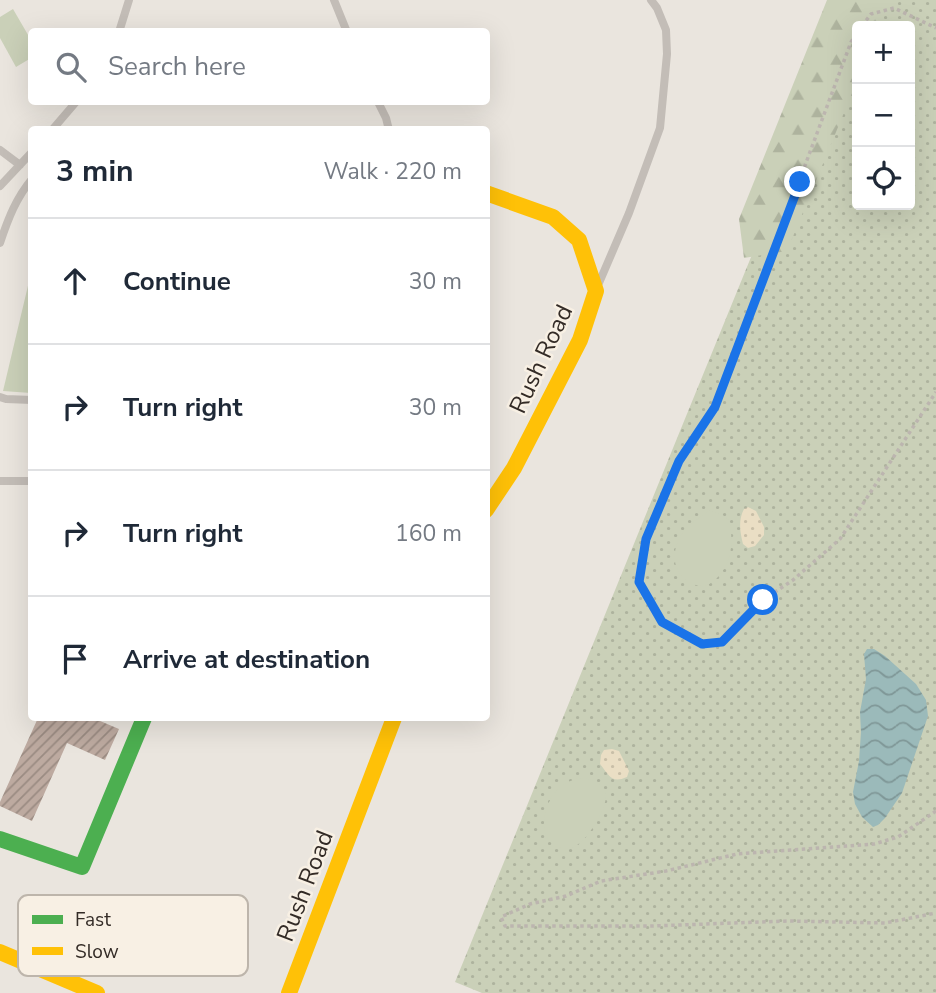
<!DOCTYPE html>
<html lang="en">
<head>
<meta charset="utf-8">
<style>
	body { margin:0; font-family:"Nunito Sans",sans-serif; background:#f6f6f7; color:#1f2937 }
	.controls { position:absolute; right:21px; top:21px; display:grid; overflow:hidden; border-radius:7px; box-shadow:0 7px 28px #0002 }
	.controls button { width:63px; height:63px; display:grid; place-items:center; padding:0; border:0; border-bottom:2px solid #e0e1e3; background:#fff; color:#1f2937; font:35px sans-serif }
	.stop { position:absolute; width:21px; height:21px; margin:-16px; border:5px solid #1a73e8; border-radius:50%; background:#fff }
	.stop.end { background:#1a73e8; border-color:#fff; box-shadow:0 2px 7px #0008 }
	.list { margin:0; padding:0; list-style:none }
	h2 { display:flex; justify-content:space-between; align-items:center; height:91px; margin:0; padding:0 28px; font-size:30px }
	h2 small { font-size:23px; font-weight:400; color:#747a83 }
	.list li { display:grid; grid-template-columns:46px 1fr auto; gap:21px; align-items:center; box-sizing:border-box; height:126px; padding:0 28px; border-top:2px solid #e0e1e3 }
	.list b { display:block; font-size:26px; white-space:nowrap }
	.list em { font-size:23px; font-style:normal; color:#747a83 }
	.icon { flex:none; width:38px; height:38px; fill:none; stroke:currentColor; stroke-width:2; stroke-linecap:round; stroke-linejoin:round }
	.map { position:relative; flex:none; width:936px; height:993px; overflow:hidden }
	.search { position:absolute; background:#fff; box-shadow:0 7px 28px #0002; left:28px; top:28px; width:462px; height:77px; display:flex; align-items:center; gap:18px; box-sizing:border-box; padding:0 24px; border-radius:7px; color:#747a83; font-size:26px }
	.panel { position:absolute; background:#fff; box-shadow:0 7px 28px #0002; left:28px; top:126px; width:462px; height:595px; border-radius:7px }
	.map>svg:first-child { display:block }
	.grass { fill:url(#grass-dots); fill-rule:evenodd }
	.forest { fill:url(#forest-firs) }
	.sand { fill:url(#sand-dots) }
	.pitch { fill:#cad0b8 }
	.water { fill:url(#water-waves) }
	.building { fill:url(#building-hatch) }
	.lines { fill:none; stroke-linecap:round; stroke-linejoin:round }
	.path { stroke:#bcb5af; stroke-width:3.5; stroke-dasharray:3.5 3.5; stroke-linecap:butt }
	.lane { stroke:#c3bdb7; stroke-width:8 }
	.fast { stroke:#4caf50; stroke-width:16 }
	.slow { stroke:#ffc107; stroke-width:16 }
	.route { stroke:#1a73e8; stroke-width:9 }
	.labels { text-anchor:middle; stroke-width:5; stroke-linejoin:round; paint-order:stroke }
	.street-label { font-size:24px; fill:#332b26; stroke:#f8f0e4 }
	.key { fill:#f8f0e4; stroke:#bdb5ab; stroke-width:2 }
	.key-label { font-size:19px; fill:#332b26 }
</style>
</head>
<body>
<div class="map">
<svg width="936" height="993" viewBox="0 0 936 993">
	<defs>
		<pattern id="grass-dots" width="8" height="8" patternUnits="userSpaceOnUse" patternTransform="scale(1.75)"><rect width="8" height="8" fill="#cad0b8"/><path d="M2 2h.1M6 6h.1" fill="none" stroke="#aeb39e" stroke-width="1.8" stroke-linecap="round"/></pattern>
		<pattern id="forest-firs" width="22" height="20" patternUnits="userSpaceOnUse" patternTransform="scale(1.75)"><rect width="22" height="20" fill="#cad0b8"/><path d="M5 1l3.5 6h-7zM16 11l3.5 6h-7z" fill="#aeb39e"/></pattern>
		<pattern id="sand-dots" width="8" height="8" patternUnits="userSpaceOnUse" patternTransform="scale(1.75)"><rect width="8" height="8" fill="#eadec4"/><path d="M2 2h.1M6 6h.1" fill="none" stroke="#c9bfa8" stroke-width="1.8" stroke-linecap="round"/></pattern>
		<pattern id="water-waves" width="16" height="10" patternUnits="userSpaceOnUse" patternTransform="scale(1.75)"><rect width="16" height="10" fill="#9bbaba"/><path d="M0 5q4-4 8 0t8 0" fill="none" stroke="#7f9797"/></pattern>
		<pattern id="building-hatch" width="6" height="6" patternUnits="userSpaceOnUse" patternTransform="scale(1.75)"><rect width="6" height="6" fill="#bdaaa0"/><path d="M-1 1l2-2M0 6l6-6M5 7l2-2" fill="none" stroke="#9a8b82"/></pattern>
	</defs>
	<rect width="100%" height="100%" fill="#eae5de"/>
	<path class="grass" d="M856,0H936V993H482L455,982ZM857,26H910V205H857Z"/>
	<path class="forest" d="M827,0H891L880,26H857V81L787,251L744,258L739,219Z"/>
	<path class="sand" d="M748,507L756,511L764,527V535L755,546L748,548L743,544C740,532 738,520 744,509Z
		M612,749L619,751L629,771L627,777C611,784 609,775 600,764L601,755L604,750Z"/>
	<path class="pitch" d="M13,9L31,40V58L16,67L0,38V17Z
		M31,273V393L3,391Z
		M709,510L721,514L729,520C734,542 732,564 715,580C711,583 706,587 701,586C694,586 686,580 682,576C669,562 675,540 687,527C694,521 702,516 709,510Z
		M577,778C588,778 606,782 606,796C606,811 582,851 566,849C534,845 542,805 558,789C564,783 571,781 577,778Z"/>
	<path class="water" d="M867,649H874L885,656L916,684L926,700L928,716L902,793L885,818L878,825L873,827L862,817L855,804L853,792L859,761L861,732L860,712L866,679L864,654Z"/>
	<path class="building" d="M38,718H93L119,729L105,760L67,743L32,821L0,806V802Z"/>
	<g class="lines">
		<path class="path" d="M862,26L871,14L894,8L936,28
			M857,34L851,42L715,407L679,461L646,539L639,582L662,622L702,644L722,642L763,600L793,580L840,539L936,392
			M936,811L898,837L874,844L737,854L666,871L601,881L566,896L530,904L501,917L505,926H651L789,921L885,923L936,913"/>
		<path class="lane" d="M334,0L347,32
			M119,32L129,0
			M378,102L386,118L389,130
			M52,130L76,102
			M0,150L20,165
			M0,186L32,152
			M0,243C8,219 16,198 32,179
			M599,283L629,213L660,128L667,54L666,30L657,8L651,0
			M0,397L6,399L32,400
			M0,481H32"/>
		<path class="fast" d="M0,839L82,867L144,718"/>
		<path class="slow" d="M486,193L553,217L579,240L596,291L580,340L514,468L486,510
			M0,952L97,993
			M289,993L394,718"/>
	</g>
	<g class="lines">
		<path class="route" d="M763,600L722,642L702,644L662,622L639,582L646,539L679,461L715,407L800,182"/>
	</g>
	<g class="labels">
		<g class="street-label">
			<text transform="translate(541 359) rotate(-65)" y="8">Rush Road</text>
			<text transform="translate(305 886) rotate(-69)" y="8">Rush Road</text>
		</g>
	</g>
	<rect x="18" y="895" width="230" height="81" rx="10" class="key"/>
	<rect x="32" y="915" width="31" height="9" fill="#4caf50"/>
	<rect x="32" y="947" width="31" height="8" fill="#ffc107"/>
	<g class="key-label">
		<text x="75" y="926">Fast</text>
		<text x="75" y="958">Slow</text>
	</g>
</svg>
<div class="controls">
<button>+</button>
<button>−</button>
<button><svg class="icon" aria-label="locate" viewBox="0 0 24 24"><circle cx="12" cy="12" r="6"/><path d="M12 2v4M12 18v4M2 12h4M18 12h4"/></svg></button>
</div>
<div class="stop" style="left:763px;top:600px"></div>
<div class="stop end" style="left:800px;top:182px"></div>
<div class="search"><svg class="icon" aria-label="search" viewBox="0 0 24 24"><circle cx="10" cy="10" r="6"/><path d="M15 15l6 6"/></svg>Search here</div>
<section class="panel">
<h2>3 min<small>Walk · 220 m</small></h2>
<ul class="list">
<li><svg class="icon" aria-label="ahead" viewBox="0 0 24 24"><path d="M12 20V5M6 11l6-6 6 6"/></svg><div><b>Continue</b></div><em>30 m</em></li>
<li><svg class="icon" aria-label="right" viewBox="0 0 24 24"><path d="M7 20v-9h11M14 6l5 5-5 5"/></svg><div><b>Turn right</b></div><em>30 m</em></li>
<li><svg class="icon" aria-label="right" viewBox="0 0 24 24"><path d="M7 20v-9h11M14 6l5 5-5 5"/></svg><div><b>Turn right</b></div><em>160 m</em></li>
<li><svg class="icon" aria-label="arrive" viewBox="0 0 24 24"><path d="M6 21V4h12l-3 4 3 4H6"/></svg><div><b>Arrive at destination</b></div></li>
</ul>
</section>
</div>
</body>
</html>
